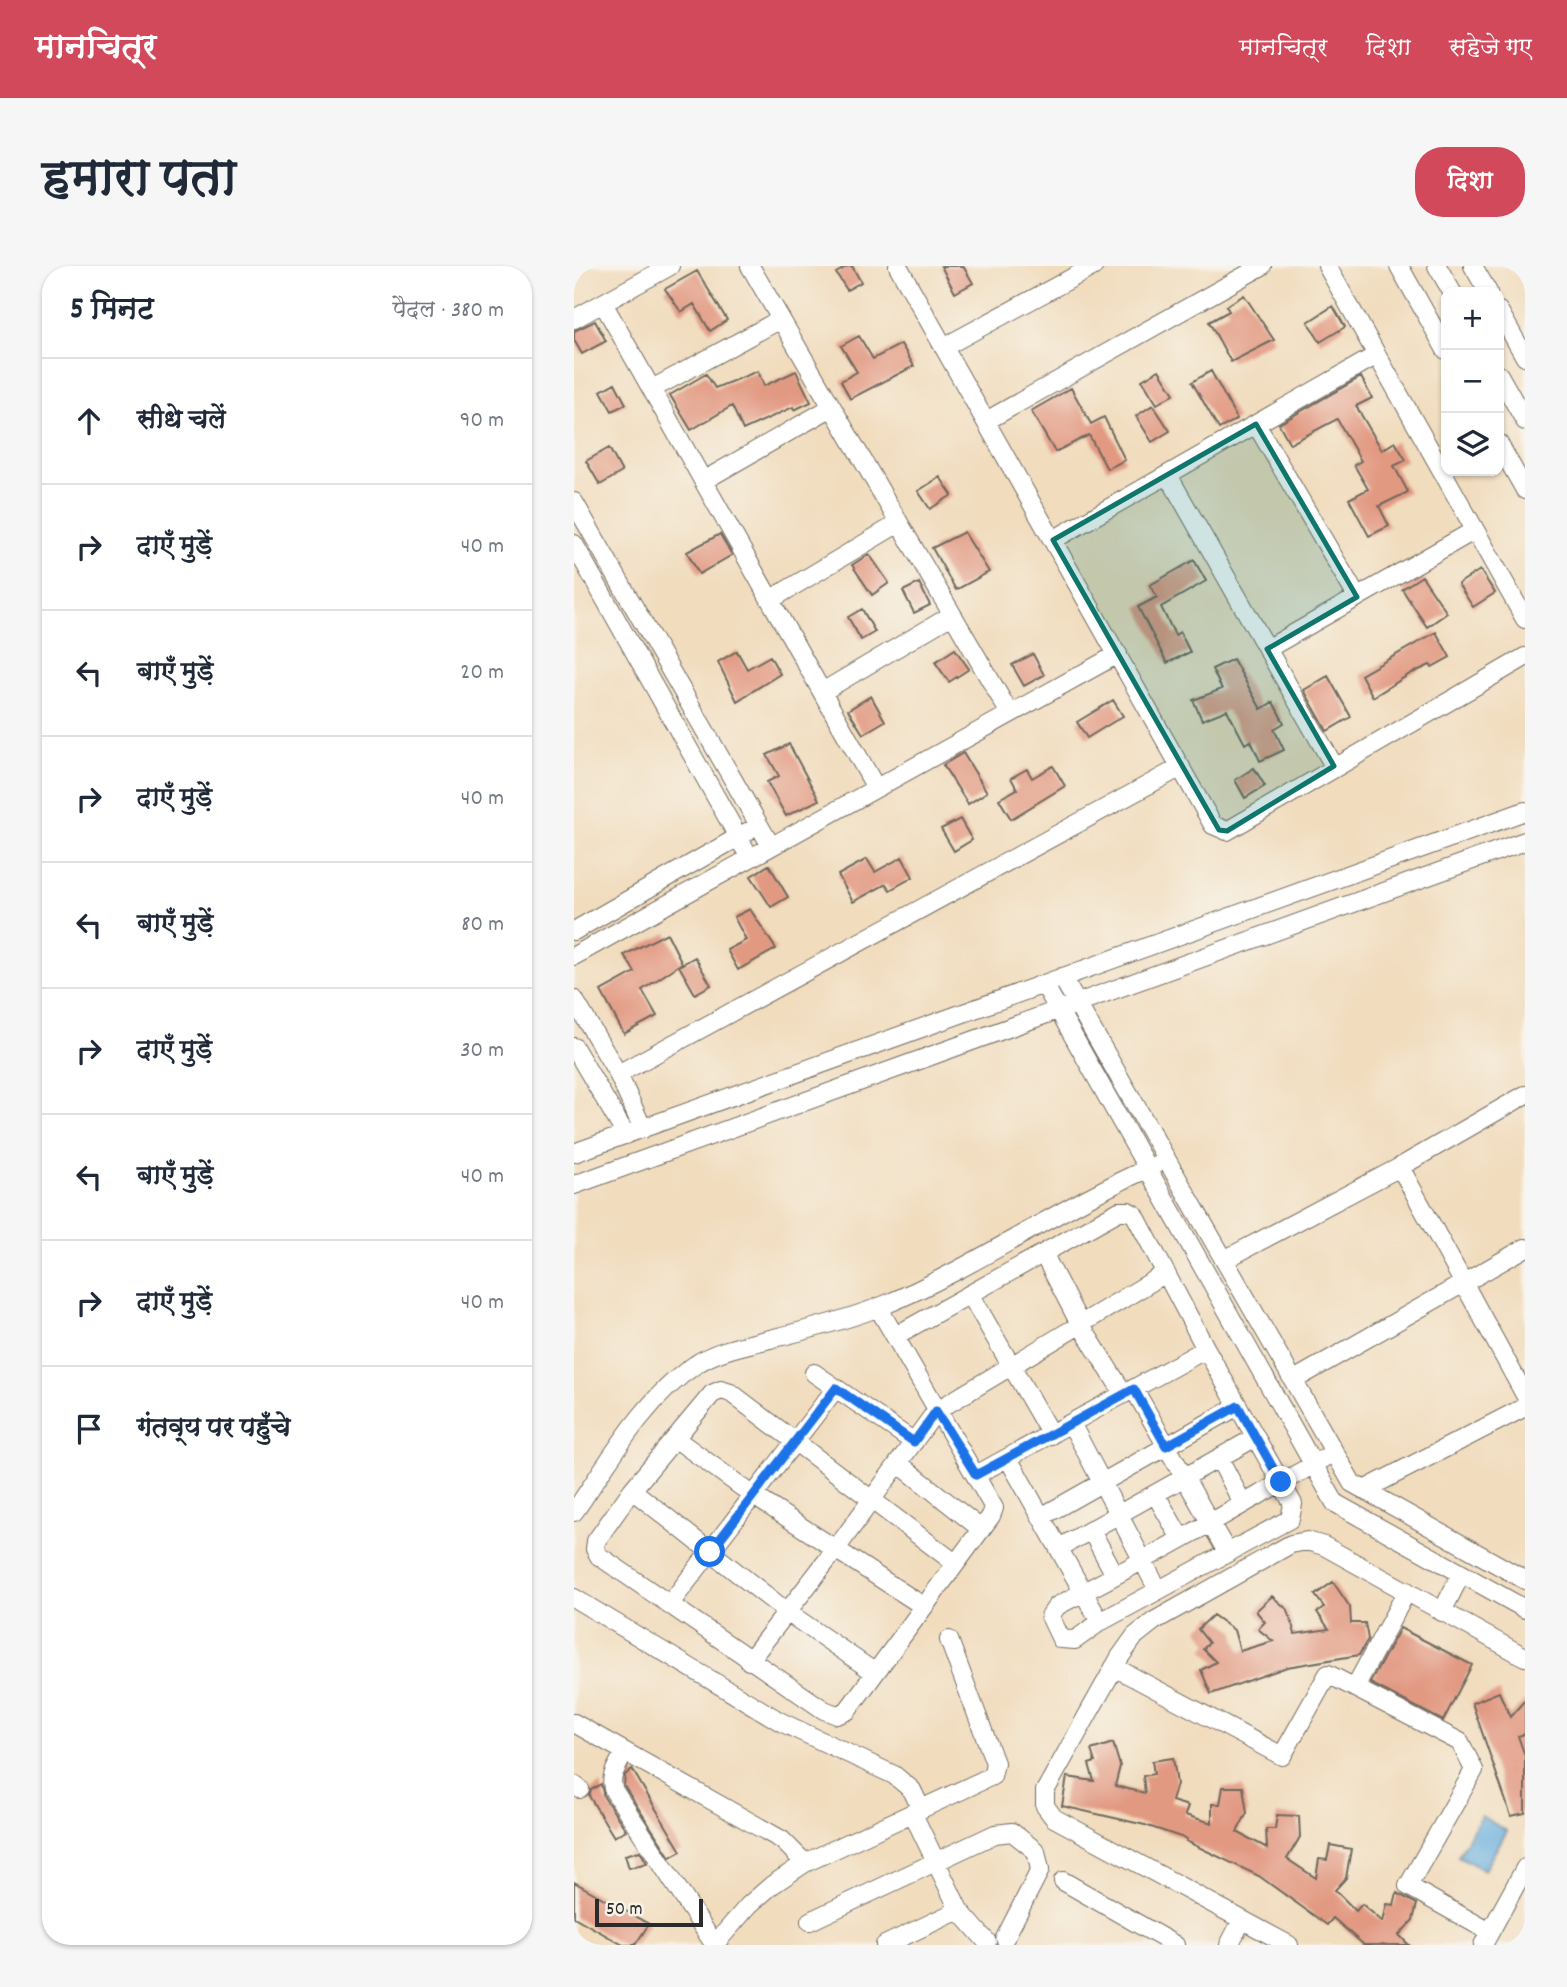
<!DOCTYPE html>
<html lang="hi">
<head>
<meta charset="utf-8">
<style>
	body { margin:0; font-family:Dekko,"Playpen Sans Deva",sans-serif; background:#f6f6f7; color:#1f2937 }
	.controls { position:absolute; right:21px; top:21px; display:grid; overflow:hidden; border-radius:14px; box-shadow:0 2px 5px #0004 }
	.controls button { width:63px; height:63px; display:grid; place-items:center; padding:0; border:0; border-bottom:2px solid #e0e1e3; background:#fff; color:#1f2937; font:35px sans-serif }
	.scale { position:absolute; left:21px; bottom:18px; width:108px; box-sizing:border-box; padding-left:7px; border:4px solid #2b2b2b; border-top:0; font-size:19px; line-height:24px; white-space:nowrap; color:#2b2b2b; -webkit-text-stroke:5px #f7f3e8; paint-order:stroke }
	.stop { position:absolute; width:21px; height:21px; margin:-16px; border:5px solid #1a73e8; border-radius:50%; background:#fff }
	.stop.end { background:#1a73e8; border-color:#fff; box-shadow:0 2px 7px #0008 }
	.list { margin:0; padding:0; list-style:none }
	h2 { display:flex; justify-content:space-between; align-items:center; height:91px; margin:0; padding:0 28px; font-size:30px }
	h2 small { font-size:23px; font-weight:400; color:#747a83 }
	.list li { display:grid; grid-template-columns:46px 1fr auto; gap:21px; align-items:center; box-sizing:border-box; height:126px; padding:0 28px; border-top:2px solid #e0e1e3 }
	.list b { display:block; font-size:26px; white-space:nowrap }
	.list em { font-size:23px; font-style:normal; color:#747a83 }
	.icon { flex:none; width:38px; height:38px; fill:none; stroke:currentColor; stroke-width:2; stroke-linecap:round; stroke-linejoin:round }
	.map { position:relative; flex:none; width:951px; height:1679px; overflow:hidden; border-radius:28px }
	header { display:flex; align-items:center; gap:42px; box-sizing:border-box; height:98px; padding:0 35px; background:#d1495b; color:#fff }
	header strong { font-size:33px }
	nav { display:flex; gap:38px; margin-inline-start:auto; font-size:24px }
	.intro { display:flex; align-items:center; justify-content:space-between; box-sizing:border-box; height:168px; padding:0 42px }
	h1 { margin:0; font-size:49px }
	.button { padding:18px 32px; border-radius:28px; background:#d1495b; color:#fff; font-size:24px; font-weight:700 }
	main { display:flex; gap:42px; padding:0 42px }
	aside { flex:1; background:#fff; border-radius:28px; box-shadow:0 2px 5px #0004 }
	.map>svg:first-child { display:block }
	.water { fill:#68aede; stroke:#4a6c84; stroke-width:2 }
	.building { fill:#e29982 }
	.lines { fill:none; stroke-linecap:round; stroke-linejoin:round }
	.minor-casing { stroke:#70695e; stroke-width:20 }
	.minor { stroke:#fff; stroke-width:18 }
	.route { stroke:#1a73e8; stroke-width:9 }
	.marked { fill:#0f766e; fill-opacity:0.2; stroke:#0f766e; stroke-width:5; stroke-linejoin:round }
</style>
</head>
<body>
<header>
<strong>मानचित्र</strong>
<nav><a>मानचित्र</a><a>दिशा</a><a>सहेजे गए</a></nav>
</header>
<div class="intro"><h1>हमारा पता</h1><a class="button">दिशा</a></div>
<main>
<aside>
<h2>5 मिनट<small>पैदल · 380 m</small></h2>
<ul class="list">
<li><svg class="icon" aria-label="ahead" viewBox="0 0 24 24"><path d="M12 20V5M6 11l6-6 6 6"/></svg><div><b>सीधे चलें</b></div><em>90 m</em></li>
<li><svg class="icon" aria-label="right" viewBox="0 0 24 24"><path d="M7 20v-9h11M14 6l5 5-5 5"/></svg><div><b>दाएँ मुड़ें</b></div><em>40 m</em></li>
<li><svg class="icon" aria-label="left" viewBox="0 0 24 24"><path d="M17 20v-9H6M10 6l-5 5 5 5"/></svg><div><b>बाएँ मुड़ें</b></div><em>20 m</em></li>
<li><svg class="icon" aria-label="right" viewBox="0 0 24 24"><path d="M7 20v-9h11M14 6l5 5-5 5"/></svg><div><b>दाएँ मुड़ें</b></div><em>40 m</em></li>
<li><svg class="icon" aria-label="left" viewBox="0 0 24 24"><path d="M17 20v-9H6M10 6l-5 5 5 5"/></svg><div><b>बाएँ मुड़ें</b></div><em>80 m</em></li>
<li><svg class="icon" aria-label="right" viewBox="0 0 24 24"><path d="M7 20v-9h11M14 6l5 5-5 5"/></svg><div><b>दाएँ मुड़ें</b></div><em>30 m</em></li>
<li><svg class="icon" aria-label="left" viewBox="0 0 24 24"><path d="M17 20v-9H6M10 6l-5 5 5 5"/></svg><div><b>बाएँ मुड़ें</b></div><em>40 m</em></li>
<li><svg class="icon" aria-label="right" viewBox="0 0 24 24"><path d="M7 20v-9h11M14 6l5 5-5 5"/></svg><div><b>दाएँ मुड़ें</b></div><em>40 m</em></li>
<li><svg class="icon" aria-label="arrive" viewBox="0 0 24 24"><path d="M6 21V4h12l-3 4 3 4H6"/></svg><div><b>गंतव्य पर पहुँचे</b></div></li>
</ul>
</aside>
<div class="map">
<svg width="951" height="1679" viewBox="0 0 951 1679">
	<rect width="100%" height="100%" fill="#f7f3e8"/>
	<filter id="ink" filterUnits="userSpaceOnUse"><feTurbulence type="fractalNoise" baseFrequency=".0143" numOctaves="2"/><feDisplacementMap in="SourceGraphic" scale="14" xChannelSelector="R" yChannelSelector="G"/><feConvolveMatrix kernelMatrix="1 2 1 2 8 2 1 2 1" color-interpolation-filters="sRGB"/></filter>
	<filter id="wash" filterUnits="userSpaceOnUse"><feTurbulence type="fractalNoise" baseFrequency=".00686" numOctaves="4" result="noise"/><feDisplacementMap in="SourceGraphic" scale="28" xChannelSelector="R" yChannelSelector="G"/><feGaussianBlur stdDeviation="1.57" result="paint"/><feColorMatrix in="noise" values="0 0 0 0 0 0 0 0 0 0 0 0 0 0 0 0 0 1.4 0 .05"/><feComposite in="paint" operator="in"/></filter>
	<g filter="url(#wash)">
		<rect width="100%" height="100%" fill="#f1dcbd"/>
		<path class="water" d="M907,1550L933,1565L910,1604L884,1590Z"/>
		<g id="blocks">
			<path class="building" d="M274,0H278L287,16L273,24L262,7Z
				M367,0H389L399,17L381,27Z
				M123,5L153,54L136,65L120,38L107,46L91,23Z
				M670,29L700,74L657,96L635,56L655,45L652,40Z
				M759,40L771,61L746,76L734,56Z
				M21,55L32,75L8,88L0,74V65Z
				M285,70L299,93L327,78L340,100L276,133L267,115L283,106L267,80Z
				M585,104L600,128L583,138L568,114Z
				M184,105L190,120L222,105L237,136L220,144L219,141L169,164L158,140L117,164L96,129L132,108L141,122Z
				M637,105L663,153L645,163L618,116Z
				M787,111L798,132L782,140L808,184L821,176L832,194L820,200L834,226L805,240L815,260L795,270L775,233L794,223L780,199L787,195L763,153L716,178L705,158Z
				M41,117L52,138L38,145L27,125Z
				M497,122L517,158L530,151L551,194L533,203L515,169L481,186L457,145Z
				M579,139L596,165L578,176L562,150Z
				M35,182L48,206L26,219L12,195Z
				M366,211L378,229L356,243L344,225Z
				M390,266L415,306L382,324L358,282Z
				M146,268L158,289L125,308L113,286Z
				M295,288L315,317L298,329L278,299Z
				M620,294L632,315L587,341L601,369L606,366L616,386L593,397L564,341L583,331L576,319Z
				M906,304L921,327L899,341L884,318Z
				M848,310L873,347L853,361L828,323Z
				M345,317L356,339L340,347L329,325Z
				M288,343L301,366L287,374L274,351Z
				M862,366L876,391L858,401L856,399L836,408L799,431L787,409Z
				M381,383L395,403L375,416L361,396Z
				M163,385L173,403L196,390L206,408L163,435L144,396Z
				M459,388L470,409L450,420L438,399Z
				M659,393L687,443L699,436L710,457L700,463L710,484L686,495L677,475L671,478L653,444L628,454L619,434L648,423L638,403Z
				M754,410L777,451L753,465L730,424Z
				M297,430L311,455L289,468L274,444Z
				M539,434L549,450L513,472L503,456Z
				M215,478L245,534L212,550L193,516L205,510L193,489Z
				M389,487L413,526L394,538L369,499Z
				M479,500L491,520L437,553L425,533L443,523L437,512L453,503L458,512Z
				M680,502L691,520L671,532L661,514Z
				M386,553L398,574L380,585L367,563Z
				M328,591L339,611L316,624L312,618L279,636L264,609L293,593L301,606Z
				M195,599L214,631L197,641L177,610Z
				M176,643L202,683L164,704L153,684L172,674L160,651Z
				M93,667L108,697L68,724L83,750L50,768L27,725L61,706L50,689Z
				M121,691L137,719L121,728L105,700Z
				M759,1316L776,1341L777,1357H791L794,1373L785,1389L713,1401L637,1428L627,1404L642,1396L629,1383L635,1377L624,1363L639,1349L660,1364L666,1385L699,1375L684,1363L691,1356L682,1345L698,1330L714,1344L721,1368L755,1363L743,1346L750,1341L741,1329Z
				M826,1362L898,1399L869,1455L796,1417Z
				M925,1426L936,1451L951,1434V1468L944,1470L951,1490V1547L937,1550L898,1437Z
				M539,1477L546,1500L541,1520L571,1527L569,1510L580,1508L578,1495L599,1492L603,1518L598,1535L614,1540L611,1549L638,1557V1538H646L649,1521H669L673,1547L663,1566L693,1582L692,1563H701L703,1549L725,1550L726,1571L713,1593L742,1612L745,1593L753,1594L756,1579L777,1583L772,1612L761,1624L782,1645L788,1638L809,1656L813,1638L820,1639L823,1627L843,1638L839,1654L825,1669L835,1679H790L759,1652L753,1659L685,1610L612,1575L613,1573L571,1559L488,1540L493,1511L520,1515L515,1498L521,1496L517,1484Z
				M58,1503L107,1585L96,1591L50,1520L51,1509Z
				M27,1518L30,1531L52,1564L40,1571L15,1530L17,1524Z
				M66,1585L73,1597L55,1602L51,1589Z
				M0,1616L75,1658L61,1679H49L0,1651Z"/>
		</g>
	</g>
	<g filter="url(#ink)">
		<use href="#blocks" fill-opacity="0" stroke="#70695e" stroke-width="2"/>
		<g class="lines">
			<defs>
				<path id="minor" d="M176,0L436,448
					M324,0L639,559L653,565L951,391
					M753,0L951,353
					M825,0L872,84
					M863,0L878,26
					M899,0L914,26
					M29,37L302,522
					M925,45L951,91
					M0,53L96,0
					M370,81L520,0
					M925,109L951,155
					M78,123L207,53
					M412,155L688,0
					M682,158L783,331
					M925,178L951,224
					M594,209L760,500
					M129,215L258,141
					M0,236L197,580
					M479,274L803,89
					M0,278L176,592
					M196,334L325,257
					M693,383L901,264
					M248,426L378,349
					M0,665L173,566
					M0,690L544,388
					M488,711L778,1217L951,1314
					M470,718L761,1237L951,1343
					M0,733L44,808L69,863
					M0,781L52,869
					M44,808L607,501
					M0,887L951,545
					M826,901L951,1129
					M0,919L951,575
					M470,989L506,1058L550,1128
					M650,994L826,901L951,829
					M396,1028L477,1169
					M304,1041L420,1242L417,1250L273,1445L263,1449L250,1444L25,1290L21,1283L22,1275L58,1224L138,1128L147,1124L157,1127L381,1297
					M321,1070L545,945H554L561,949L632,1083L402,1209
					M632,1083C661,1135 690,1186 719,1238L716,1253L526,1356L501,1374L487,1373L476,1350L483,1340C551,1305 619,1267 685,1229C710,1214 736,1202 760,1186
					M240,1107L340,1176
					M720,1114L951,982
					M560,1123L653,1286
					M497,1157L584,1324
					M102,1173L180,1230L349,1340
					M434,1192L526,1356
					M645,1192L669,1238
					M324,1197L407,1263
					M58,1224L213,1346L300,1406
					M790,1224L951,1141
					M582,1229L607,1273
					M0,1246C35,1196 69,1134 121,1099C142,1084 172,1079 196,1073C234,1064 272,1054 308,1040C403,1001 488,939 582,899
					M467,1251L664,1140
					M517,1264L541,1309
					M485,1282L682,1171
					M0,1332L207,1456L320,1509L338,1524L347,1543
					M95,1339L262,1122
					M868,1346L887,1308
					M175,1395L262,1283L362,1145L592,1007
					M540,1401L708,1490L754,1408L886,1476L900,1504L834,1620L916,1666
					M781,1421L833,1325
					M0,1457L208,1574L231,1597
					M51,1486C44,1499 34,1511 40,1525L140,1678
					M0,1519L6,1523
					M339,1548L385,1644L413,1676
					M489,1615L601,1679
					M236,1655L421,1568L438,1566L462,1585L466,1604L431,1672
					M140,1679L175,1639L198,1619L231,1597L418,1510L421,1497L375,1374
					M311,1679L385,1644
					M655,1679L668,1654
					M715,1679L480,1552L471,1540V1525L546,1391L561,1370L580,1355L717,1278L733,1275L750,1280L951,1391
					M909,1679L951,1602"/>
			</defs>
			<use href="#minor" class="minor-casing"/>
			<use href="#minor" class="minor"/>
		</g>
	</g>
	<g class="lines" filter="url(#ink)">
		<path class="route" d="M136,1286L262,1122L340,1176L362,1145L402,1209L560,1123L592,1180L664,1140L707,1216"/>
	</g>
	<path class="marked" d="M682,158L783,331L693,383L760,500L653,565L645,564L479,274Z"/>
</svg>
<div class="controls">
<button>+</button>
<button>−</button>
<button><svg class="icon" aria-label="layers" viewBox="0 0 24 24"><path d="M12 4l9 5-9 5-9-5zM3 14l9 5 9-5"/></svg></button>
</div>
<div class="scale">50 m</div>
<div class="stop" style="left:136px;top:1286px"></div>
<div class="stop end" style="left:707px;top:1216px"></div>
</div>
</main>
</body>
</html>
